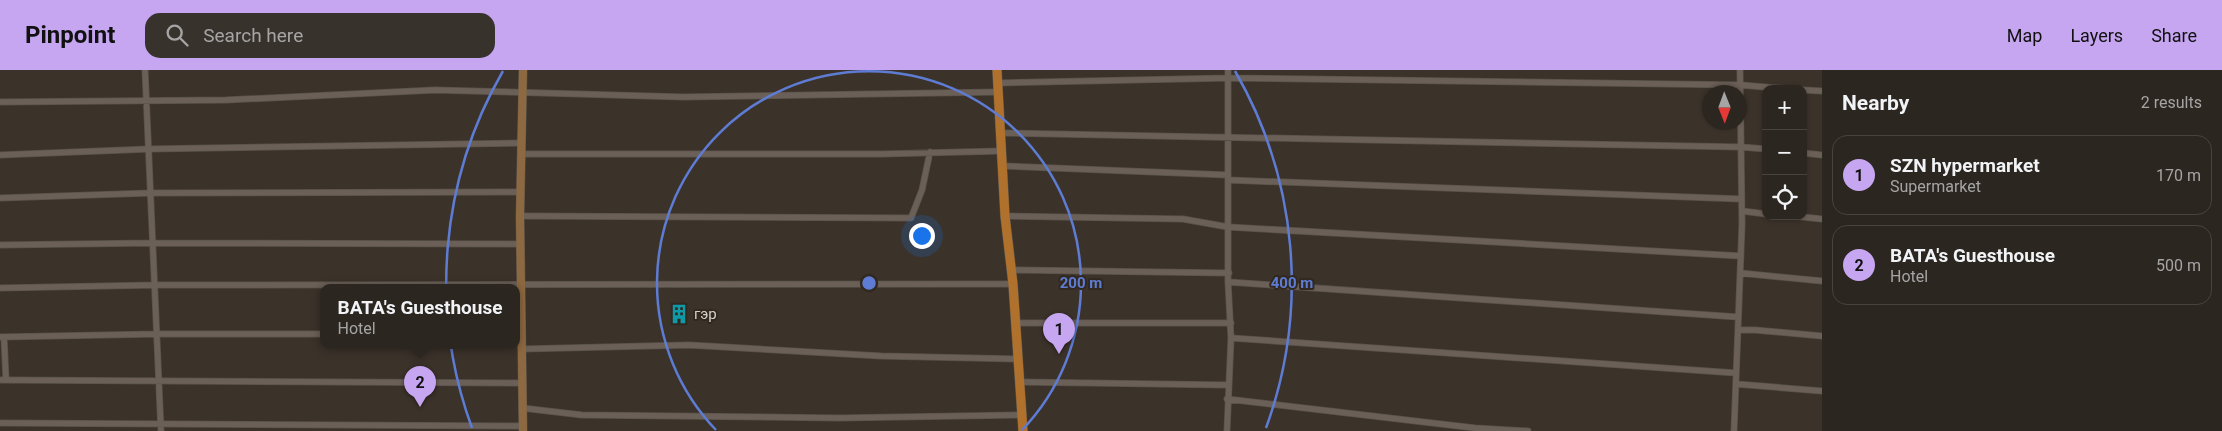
<!DOCTYPE html>
<html lang="en">
<head>
<meta charset="utf-8">
<style>
	body { margin:0; font-family:Roboto,sans-serif; background:#38322d; color:#f1f3f6 }
	.controls { position:absolute; right:15px; top:15px; display:grid; overflow:hidden; border-radius:10px; box-shadow:0 1px 4px #0004 }
	.controls button { width:45px; height:45px; display:grid; place-items:center; padding:0; border:0; border-bottom:1px solid #48433e; background:#2c2620; color:#f1f3f6; font:25px sans-serif }
	.compass { position:absolute; left:1702px; top:15px; width:45px; height:45px; border-radius:50%; background:#2c2620; box-shadow:0 1px 4px #0004; rotate:179deg }
	.you { position:absolute; left:921px; top:165px; width:18px; height:18px; margin:-12px; border:4px solid #fff; border-radius:50%; background:#1a73e8; box-shadow:0 0 0 8px #1a73e833 }
	.badge { display:grid; place-items:center; width:32px; height:32px; border-radius:50%; background:#c6a6f0; color:#111; font-size:16px; font-weight:700 }
	.pin { position:absolute; translate:-50% -41px; filter:drop-shadow(0 1px 2px #0008) }
	.pin::after { content:''; position:absolute; top:26px; width:18px; height:15px; background:inherit; clip-path:polygon(0 0,100% 0,50% 100%) }
	.popup { position:absolute; left:320px; top:214px; width:200px; height:65px; box-sizing:border-box; display:grid; place-content:center; border-radius:10px; background:#2c2620; filter:drop-shadow(0 1px 4px #0005); font-size:16px; white-space:nowrap; color:#a6a5a5 }
	.popup b { font-size:19px; color:#f1f3f6 }
	.popup::after { content:''; position:absolute; left:50%; top:100%; margin-left:-10px; border:10px solid transparent; border-top-color:#2c2620 }
	.list { margin:0; padding:0; list-style:none }
	h2 { display:flex; justify-content:space-between; align-items:center; height:65px; margin:0; padding:0 20px; font-size:21px }
	h2 small { font-size:16px; font-weight:400; color:#a6a5a5 }
	.list li { display:grid; grid-template-columns:32px 1fr auto; gap:15px; align-items:center; box-sizing:border-box; height:80px; margin:0 10px 10px; padding:0 10px; border:1px solid #48433e; border-radius:15px }
	.list b { display:block; font-size:19px; white-space:nowrap }
	.list p { margin:0; font-size:16px; white-space:nowrap; color:#a6a5a5 }
	.list em { font-size:16px; font-style:normal; color:#a6a5a5 }
	.icon { flex:none; width:28px; height:28px; fill:none; stroke:currentColor; stroke-width:2; stroke-linecap:round; stroke-linejoin:round }
	.map { position:relative; flex:none; width:1822px; height:361px; overflow:hidden }
	header { display:flex; align-items:center; gap:30px; box-sizing:border-box; height:70px; padding:0 25px; background:#c6a6f0; color:#111 }
	header strong { font-size:24px }
	nav { display:flex; gap:28px; margin-inline-start:auto; font-size:18px }
	.search { width:350px; height:45px; background:#38322d; display:flex; align-items:center; gap:12px; box-sizing:border-box; padding:0 18px; border-radius:15px; color:#a6a5a5; font-size:19px }
	main { display:flex }
	aside { flex:1; background:#2c2620 }
	.map>svg:first-child { display:block }
	.lines { fill:none; stroke-linecap:round; stroke-linejoin:round }
	.street-casing { stroke:#58514a; stroke-width:7 }
	.secondary-casing { stroke:#58514a; stroke-width:9 }
	.primary-casing { stroke:#58514a; stroke-width:10 }
	.street { stroke:#6b6057; stroke-width:5.5 }
	.secondary { stroke:#8d6941; stroke-width:8 }
	.primary { stroke:#af712c; stroke-width:9 }
	.ring { fill:none; stroke:#5e7cd3; stroke-width:2.5 }
	.labels { text-anchor:middle; stroke-width:4; stroke-linejoin:round; paint-order:stroke }
	.poi-label { font-size:15px; fill:#d6d0cb; stroke:#312820; text-anchor:start }
	.centre { fill:#5e7cd3; stroke:#312820; stroke-width:2.5 }
	.ring-label { font-size:15px; text-anchor:middle; font-weight:bold; fill:#5e7cd3; stroke:#312820; stroke-width:4; stroke-linejoin:round; paint-order:stroke }
</style>
</head>
<body>
<header>
<strong>Pinpoint</strong>
<div class="search"><svg class="icon" aria-label="search" viewBox="0 0 24 24"><circle cx="10" cy="10" r="6"/><path d="M15 15l6 6"/></svg>Search here</div>
<nav><a>Map</a><a>Layers</a><a>Share</a></nav>
</header>
<main>
<div class="map">
<svg width="1822" height="361" viewBox="0 0 1822 361">
	<rect width="100%" height="100%" fill="#3b322a"/>
	<g class="lines">
		<defs>
			<path id="street" d="M145,0L161,361
				M998,13L1228,8L1741,15L1790,19
				M1803,20L1822,21
				M0,32L226,30L435,20L683,27L999,22
				M1001,63L1741,77L1766,79
				M1803,83L1822,85
				M521,84H882L1001,81
				M0,85L149,79L521,73
				M1003,96L1228,105
				M1228,110L1741,129
				M0,128L151,123L520,122
				M1742,141L1766,144
				M520,146L911,148L922,120L930,82
				M1005,146L1183,149L1228,157L1741,186
				M1793,146L1822,149
				M0,175L153,173L521,174
				M1011,200L1229,203
				M1740,203L1822,211
				M1228,212L1738,247
				M0,218L156,215L1013,214
				M1016,253H1231
				M1738,260H1755L1822,266
				M0,267L157,264H324
				M4,267L6,310
				M1231,268L1736,303
				M522,279L689,275L881,286L1018,289
				M0,310L521,313
				M1020,312L1228,315
				M1736,314L1822,321
				M1227,329L1475,358L1528,361
				M522,338L582,345L839,348L1022,345
				M0,353L523,356
				M1227,361L1231,268L1228,212V0
				M1734,361L1742,154L1740,0"/>
			<path id="secondary" d="M523,0L520,146L523,361"/>
			<path id="primary" d="M997,0L1005,146L1013,214L1023,361"/>
		</defs>
		<use href="#street" class="street-casing"/>
		<use href="#secondary" class="secondary-casing"/>
		<use href="#primary" class="primary-casing"/>
		<use href="#street" class="street"/>
		<use href="#secondary" class="secondary"/>
		<use href="#primary" class="primary"/>
	</g>
	<g class="ring">
		<path d="M716 360A212 212 0 1 1 1022 360"/>
		<path d="M472 358A423 423 0 0 1 503 1M1235 1A423 423 0 0 1 1266 358"/>
	</g>
	<defs>
		<symbol id="building-bare" viewBox="-9 -9 18 18"><path d="M-4-6H4V6H1V3H-1V6H-4ZM-2.5-4.3h1.7v1.8h-1.7ZM.8-4.3h1.7v1.8H.8ZM-2.5-1h1.7V.8h-1.7ZM.8-1h1.7V.8H.8Z" fill="#0f9aa8" stroke="#312820" stroke-width="2.5" paint-order="stroke"/></symbol>
	</defs>
	<g fill-rule="evenodd">
		<use href="#building-bare" x="665" y="230" width="28" height="28"/>
	</g>
	<g class="labels">
		<g class="poi-label">
			<text x="694" y="249">гэр</text>
		</g>
	</g>
	<circle cx="869" cy="213" r="8" class="centre"/>
	<g class="ring-label">
		<text x="1081" y="218">200 m</text>
		<text x="1292" y="218">400 m</text>
	</g>
</svg>
<div class="controls">
<button>+</button>
<button>−</button>
<button><svg class="icon" aria-label="locate" viewBox="0 0 24 24"><circle cx="12" cy="12" r="6"/><path d="M12 2v4M12 18v4M2 12h4M18 12h4"/></svg></button>
</div>
<svg class="compass" viewBox="-18 -18 36 36"><path d="M0-13l5 13h-10z" fill="#e53935"/><path d="M0 13l5-13h-10z" fill="#a6a5a5"/></svg>
<div class="you"></div>
<div class="pin badge" style="left:1059px;top:284px">1</div>
<div class="pin badge" style="left:420px;top:337px">2</div>
<div class="popup"><b>BATA's Guesthouse</b>Hotel</div>
</div>
<aside>
<h2>Nearby<small>2 results</small></h2>
<ul class="list">
<li><span class="badge">1</span><div><b>SZN hypermarket</b><p>Supermarket</p></div><em>170 m</em></li>
<li><span class="badge">2</span><div><b>BATA's Guesthouse</b><p>Hotel</p></div><em>500 m</em></li>
</ul>
</aside>
</main>
</body>
</html>
